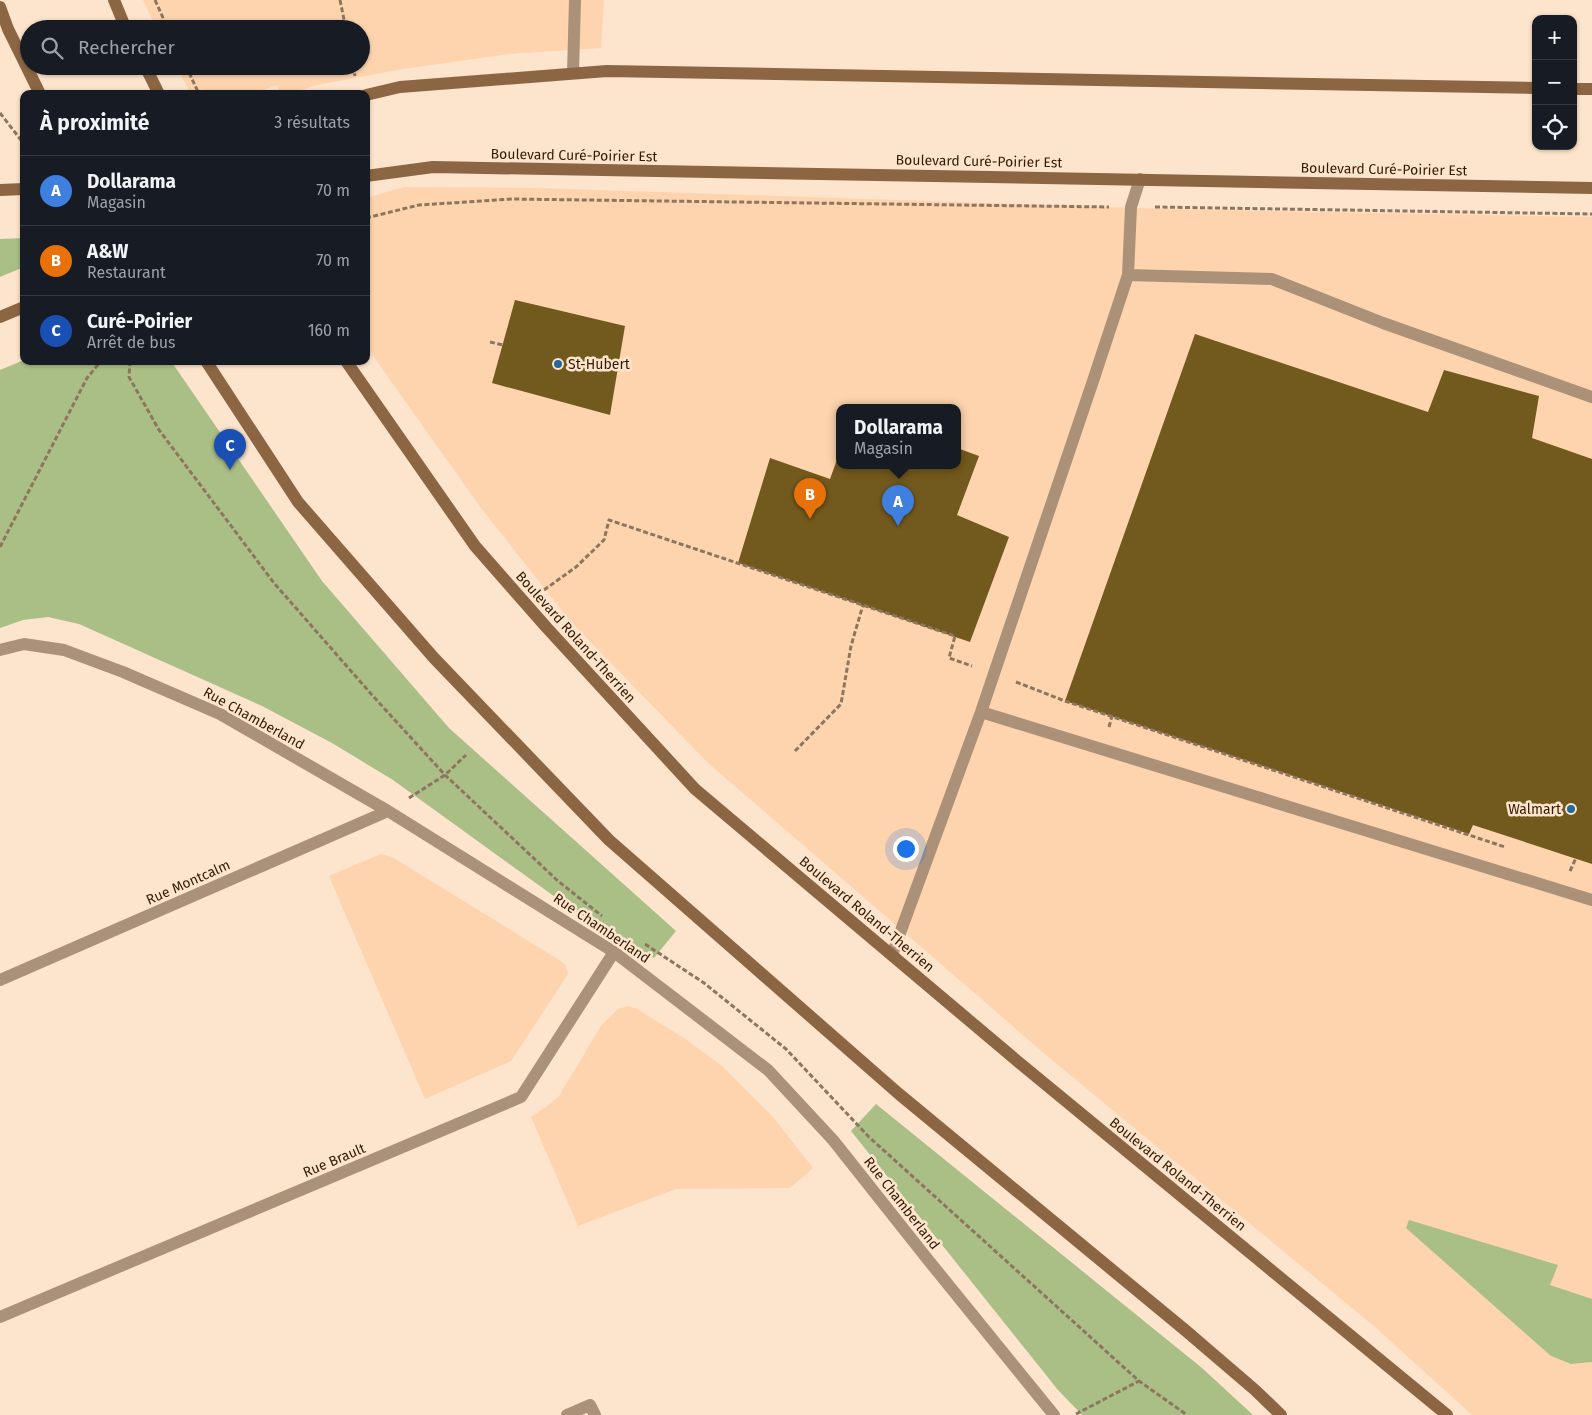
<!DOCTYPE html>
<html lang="fr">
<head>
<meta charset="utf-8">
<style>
	body { margin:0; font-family:"Fira Sans",sans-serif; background:#242831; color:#f1f3f6 }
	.controls { position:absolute; right:15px; top:15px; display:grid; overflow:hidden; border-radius:10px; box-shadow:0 1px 4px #0004 }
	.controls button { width:45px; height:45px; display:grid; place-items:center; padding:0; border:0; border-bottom:1px solid #363941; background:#171b24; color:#f1f3f6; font:25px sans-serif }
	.you { position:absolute; left:905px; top:848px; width:18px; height:18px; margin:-12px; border:4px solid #fff; border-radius:50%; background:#1a73e8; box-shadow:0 0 0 8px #1a73e833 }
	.badge { display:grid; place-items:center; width:32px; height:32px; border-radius:50%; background:#1a73e8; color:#fff; font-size:16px; font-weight:700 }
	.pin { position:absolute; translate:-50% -41px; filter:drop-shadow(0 1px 2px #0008) }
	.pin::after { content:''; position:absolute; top:26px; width:18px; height:15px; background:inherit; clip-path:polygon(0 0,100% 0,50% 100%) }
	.popup { position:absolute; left:836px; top:404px; width:125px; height:65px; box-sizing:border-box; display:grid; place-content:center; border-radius:10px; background:#171b24; filter:drop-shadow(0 1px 4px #0005); font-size:16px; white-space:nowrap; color:#9ea1a6 }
	.popup b { font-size:19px; color:#f1f3f6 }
	.popup::after { content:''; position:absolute; left:50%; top:100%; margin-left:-10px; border:10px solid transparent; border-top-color:#171b24 }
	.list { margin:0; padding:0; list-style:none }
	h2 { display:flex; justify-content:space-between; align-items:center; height:65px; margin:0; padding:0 20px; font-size:21px }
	h2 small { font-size:16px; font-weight:400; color:#9ea1a6 }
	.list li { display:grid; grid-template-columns:32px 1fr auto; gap:15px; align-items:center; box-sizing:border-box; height:70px; padding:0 20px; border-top:1px solid #363941 }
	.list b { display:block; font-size:19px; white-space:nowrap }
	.list p { margin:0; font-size:16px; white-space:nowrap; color:#9ea1a6 }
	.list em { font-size:16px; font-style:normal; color:#9ea1a6 }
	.icon { flex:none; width:28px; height:28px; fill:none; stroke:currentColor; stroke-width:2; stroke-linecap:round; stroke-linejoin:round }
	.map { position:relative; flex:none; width:1592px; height:1415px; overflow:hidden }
	.search { position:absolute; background:#171b24; box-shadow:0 1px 4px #0004; left:20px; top:20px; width:350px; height:55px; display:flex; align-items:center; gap:12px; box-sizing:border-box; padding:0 18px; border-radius:28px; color:#9ea1a6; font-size:19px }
	.panel { position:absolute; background:#171b24; box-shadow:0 1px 4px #0004; left:20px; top:90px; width:350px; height:275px; border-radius:10px }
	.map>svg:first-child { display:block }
	.built { fill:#fdd4ae; fill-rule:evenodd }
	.green { fill:#aabf86 }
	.building { fill:#72591d }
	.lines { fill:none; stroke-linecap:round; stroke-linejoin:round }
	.path { stroke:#8e765e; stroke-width:3; stroke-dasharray:5 2.5; stroke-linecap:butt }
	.service { stroke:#ab9178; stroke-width:12 }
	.minor { stroke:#ab9178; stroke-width:12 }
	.secondary { stroke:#8c6642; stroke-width:12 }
	.poi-dot { fill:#226a9e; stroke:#fde4cc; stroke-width:2 }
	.labels { text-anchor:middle; stroke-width:5; stroke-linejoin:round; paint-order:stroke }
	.street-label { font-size:14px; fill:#331c03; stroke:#fde4cc }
	.poi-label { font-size:14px; fill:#331c03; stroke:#fde4cc; text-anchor:start }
</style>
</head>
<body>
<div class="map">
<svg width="1592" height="1415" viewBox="0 0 1592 1415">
	<rect width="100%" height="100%" fill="#fde4cc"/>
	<path class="built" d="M143,0H604L601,48L509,54L403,69L317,85L288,94H280L277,85L251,94H205L202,89L191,94L176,66H361V29H157Z
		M404,187L536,188L1168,209L1592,217V1415H1472L1375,1327L1052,1060L708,763L571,622L481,508L366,346V198ZM839,407H957V465H839Z
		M381,854L392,857L561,961L566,966L568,974L511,1061L425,1099L329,876Z
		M628,1006L637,1009L684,1038L722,1066L773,1117L813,1168L790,1188L676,1189L578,1226L531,1117L550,1104L559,1096L601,1026L618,1009Z"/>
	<path class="green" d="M24,238V267L0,277V239Z
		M24,360V361H171L322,581L449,728L676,931L654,958L569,907L393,780L332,743L262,706L79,624L48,617L23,620L0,628V370Z
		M876,1104L1202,1368L1253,1415H1082L1058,1390L851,1131Z
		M1409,1220L1558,1265L1550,1285L1592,1299V1362L1571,1364L1551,1356L1406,1228Z"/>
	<path class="building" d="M515,300L625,326L610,415L492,383Z
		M1195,334L1428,412L1444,370L1539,396L1532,438L1592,459V864L1473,825L1469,834L1065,701Z
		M957,448L979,456L957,515L1009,537L970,642L738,563L770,458L830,479L839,454V465H957Z"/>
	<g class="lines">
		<path class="path" d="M155,0L168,29
			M340,0L346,29
			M186,66L199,94
			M353,66L355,76
			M0,113L24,144
			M1155,207L1592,214
			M366,218L419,205L512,199L1109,207
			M490,342L503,345
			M130,361L129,377L159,430L274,583L372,695L445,775L558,881L602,916
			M0,547L87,378L101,361
			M544,590L576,567L604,540L609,520L955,636L949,658L972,666
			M1016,682L1065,701L1505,847
			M1109,727L1112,716
			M795,751L841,704L851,646L863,605
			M409,798L445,775L466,755
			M1570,871L1576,858
			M645,944L704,983L786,1049L869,1137L1139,1381L1187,1415
			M1076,1414L1139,1381"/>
		<path class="service" d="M573,73L575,0
			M1128,275L1272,279L1383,323L1592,397
			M981,712L1592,900
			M892,955L981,712L1093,381L1128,275L1131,207L1140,179"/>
		<path class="minor" d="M0,650L24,644L64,650L123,672L220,714L388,811L614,952L768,1070L833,1140L929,1261L1054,1415
			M0,980L388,811
			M0,1317L521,1097L614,952
			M567,1415L590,1405L595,1415"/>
		<path class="secondary" d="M114,0L126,29
			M0,7L8,29L40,94
			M145,66L159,94
			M1573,89H1592
			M366,95L400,87L607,71L1536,88
			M366,176L433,167L1592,188
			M0,190L24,189
			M0,317L24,307
			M206,361L298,502L434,658L609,840L899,1094L1185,1330L1255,1390L1281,1415
			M346,361L475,546L547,628L695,789L1016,1060L1447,1415"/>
	</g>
	<g class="poi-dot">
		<circle cx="558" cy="364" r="5"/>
		<circle cx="1571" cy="809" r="5"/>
	</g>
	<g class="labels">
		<g class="street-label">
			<text transform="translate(574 155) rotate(1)" y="5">Boulevard Curé-Poirier Est</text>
			<text transform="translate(979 161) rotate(1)" y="5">Boulevard Curé-Poirier Est</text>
			<text transform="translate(1384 169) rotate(1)" y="5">Boulevard Curé-Poirier Est</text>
			<text transform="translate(576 637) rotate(48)" y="5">Boulevard Roland-Therrien</text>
			<text transform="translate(254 718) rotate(29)" y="5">Rue Chamberland</text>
			<text transform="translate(188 882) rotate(-24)" y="5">Rue Montcalm</text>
			<text transform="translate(867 914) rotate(40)" y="5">Boulevard Roland-Therrien</text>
			<text transform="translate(602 928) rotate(34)" y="5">Rue Chamberland</text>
			<text transform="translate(334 1160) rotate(-23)" y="5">Rue Brault</text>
			<text transform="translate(1178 1174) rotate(39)" y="5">Boulevard Roland-Therrien</text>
			<text transform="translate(902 1203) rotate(52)" y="5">Rue Chamberland</text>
		</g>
		<g class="poi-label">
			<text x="568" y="369">St-Hubert</text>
			<text x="1561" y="814" text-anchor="end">Walmart</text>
		</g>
	</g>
</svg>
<div class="controls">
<button>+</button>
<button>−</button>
<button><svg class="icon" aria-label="locate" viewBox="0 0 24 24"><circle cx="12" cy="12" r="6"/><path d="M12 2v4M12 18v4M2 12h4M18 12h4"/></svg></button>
</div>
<div class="you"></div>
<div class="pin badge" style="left:898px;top:526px;background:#3f7fe0">A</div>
<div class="popup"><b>Dollarama</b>Magasin</div>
<div class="pin badge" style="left:810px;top:519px;background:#e8710a">B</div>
<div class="pin badge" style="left:230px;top:470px;background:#1a4fb4">C</div>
<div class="search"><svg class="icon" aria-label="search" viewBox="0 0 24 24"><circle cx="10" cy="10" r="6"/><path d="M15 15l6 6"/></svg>Rechercher</div>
<section class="panel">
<h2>À proximité<small>3 résultats</small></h2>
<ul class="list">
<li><span class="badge" style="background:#3f7fe0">A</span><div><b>Dollarama</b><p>Magasin</p></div><em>70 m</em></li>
<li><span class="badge" style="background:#e8710a">B</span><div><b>A&amp;W</b><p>Restaurant</p></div><em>70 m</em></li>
<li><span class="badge" style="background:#1a4fb4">C</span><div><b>Curé-Poirier</b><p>Arrêt de bus</p></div><em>160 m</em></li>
</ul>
</section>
</div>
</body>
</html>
